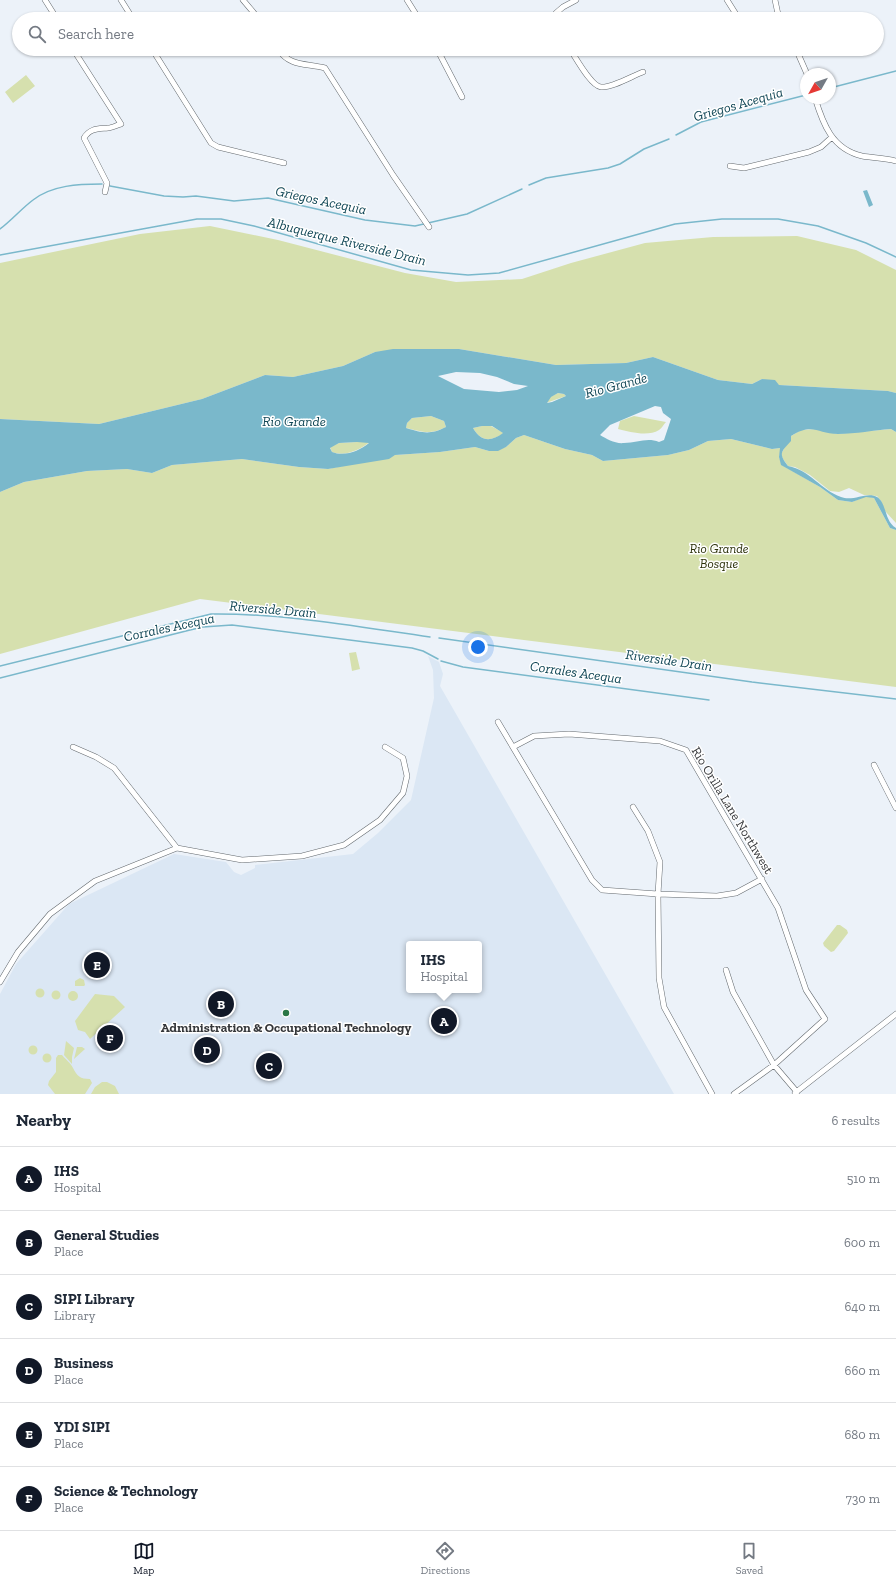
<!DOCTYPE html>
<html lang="en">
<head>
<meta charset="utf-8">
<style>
	body { margin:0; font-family:"Zilla Slab",serif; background:#f2f2f3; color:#1f2937 }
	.compass { position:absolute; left:800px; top:68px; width:36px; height:36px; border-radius:50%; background:#fff; box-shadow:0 1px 3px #0004; rotate:230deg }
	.you { position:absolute; left:478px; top:647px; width:14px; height:14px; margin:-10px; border:3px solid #fff; border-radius:50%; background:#1a73e8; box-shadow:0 0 0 6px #1a73e833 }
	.badge { display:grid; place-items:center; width:26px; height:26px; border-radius:50%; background:#111827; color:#fff; font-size:13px; font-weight:700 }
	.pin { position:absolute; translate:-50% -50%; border:2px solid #fff; box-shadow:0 1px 4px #0006 }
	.popup { position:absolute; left:406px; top:941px; width:76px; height:52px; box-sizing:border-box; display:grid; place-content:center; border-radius:4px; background:#fff; filter:drop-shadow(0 1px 3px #0005); font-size:13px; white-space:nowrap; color:#747a83 }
	.popup b { font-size:15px; color:#1f2937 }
	.popup::after { content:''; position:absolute; left:50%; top:100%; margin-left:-8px; border:8px solid transparent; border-top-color:#fff }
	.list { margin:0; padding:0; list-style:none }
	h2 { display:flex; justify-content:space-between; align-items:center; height:52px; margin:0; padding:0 16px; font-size:17px }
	h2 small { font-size:13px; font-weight:400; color:#747a83 }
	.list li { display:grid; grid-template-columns:26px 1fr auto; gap:12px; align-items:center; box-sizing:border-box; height:64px; padding:0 16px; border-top:1px solid #e0e1e3 }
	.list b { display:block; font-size:15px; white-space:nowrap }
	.list p { margin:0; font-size:13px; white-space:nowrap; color:#747a83 }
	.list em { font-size:13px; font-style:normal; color:#747a83 }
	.icon { flex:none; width:22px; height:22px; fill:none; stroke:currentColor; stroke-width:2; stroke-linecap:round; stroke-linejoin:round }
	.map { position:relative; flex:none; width:896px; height:1094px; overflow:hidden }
	.search { position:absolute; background:#fff; box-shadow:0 1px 3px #0004; left:12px; right:12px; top:12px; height:44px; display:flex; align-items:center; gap:10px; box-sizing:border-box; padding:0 14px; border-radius:22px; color:#747a83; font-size:15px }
	.sheet { height:436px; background:#fff }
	nav { display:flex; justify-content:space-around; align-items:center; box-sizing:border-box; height:56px; border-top:1px solid #e0e1e3; background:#fff; font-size:11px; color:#747a83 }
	nav a { display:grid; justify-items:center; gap:2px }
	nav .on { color:#111827 }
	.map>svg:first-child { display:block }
	.built { fill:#dbe7f4; fill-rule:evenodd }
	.green { fill:#d6e0ae }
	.water { fill:#7ab8cb; fill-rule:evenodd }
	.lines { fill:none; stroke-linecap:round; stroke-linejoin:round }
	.stream { stroke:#7ab8cb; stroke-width:1.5 }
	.minor-casing { stroke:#63696e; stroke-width:6 }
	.minor { stroke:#fff; stroke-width:5 }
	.poi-dot { fill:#2b7746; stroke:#fff; stroke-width:1.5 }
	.labels { text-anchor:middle; stroke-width:3; stroke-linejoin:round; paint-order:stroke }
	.park-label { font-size:13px; font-style:italic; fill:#2b3008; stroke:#fff }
	.street-label { font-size:13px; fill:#35373a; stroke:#fff }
	.poi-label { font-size:13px; font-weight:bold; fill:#35373a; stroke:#fff }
	.water-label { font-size:14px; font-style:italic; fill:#104655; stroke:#fff }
</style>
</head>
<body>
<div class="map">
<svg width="896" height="1094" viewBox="0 0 896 1094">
	<rect width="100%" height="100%" fill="#ecf2f9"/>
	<path class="built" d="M428,656L439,662L443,674L440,686L674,1094H0V994L16,964L69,904L174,854L226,862L234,872L241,875L255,868V865L353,854L378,833L411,800L434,698L433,670ZM409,944H479V990H409Z"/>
	<path class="green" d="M26,75L35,86L13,103L5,92Z
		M210,226L278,240L405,273L456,282L522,279L571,263L645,243L713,237L797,236L856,250L896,270V393L888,391L779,385L762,379L752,384L718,380L653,357L626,363L556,365L459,349L375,352L343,366L293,377L265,375L202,399L99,424L0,419V263L140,234Z
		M558,393L564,394L566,396L546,403L550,397Z
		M431,416L444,421L446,427C430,435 423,432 406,428L407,423L412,418Z
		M634,416L666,422C664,424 662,428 659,430C648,437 630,432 618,429L620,421Z
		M482,426H491L504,433C491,442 481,442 473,428Z
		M817,429L837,434L891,429L896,432V523L885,511L881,501L877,496L864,495L849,488L839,492L830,491L810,475L795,467L788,466L783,459L781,454L791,436L801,430Z
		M524,435L565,449L592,455L603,461L668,455L689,450L708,441L731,439L772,449L780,448L781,449L779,457L782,465L820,487L838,500L852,502L866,496L874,498L890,528L896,530V687L200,599L0,654V492L24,482L87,471L127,469L152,473L172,465L242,459L299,467L328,469L395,455L440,452L475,447L489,451L506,447L516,438Z
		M357,442H370C359,450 345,457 332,452L330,447L339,443Z
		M356,652L360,669L352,671L349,653Z
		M837,925H840L847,930L848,933L834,951L831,952L824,946L823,943Z
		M80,978L84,980L85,985L84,986H75V981Z
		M35.5 993a4.5 4.5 0 1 1 9 0a4.5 4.5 0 1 1-9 0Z
		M51.5 995a4.5 4.5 0 1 1 9 0a4.5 4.5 0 1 1-9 0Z
		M68 996a5 5 0 1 1 10 0a5 5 0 1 1-10 0Z
		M95,994L114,996L125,1007L90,1039L85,1032L78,1030L75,1021Z
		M66,1041L74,1048L72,1057V1064L64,1055Z
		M28.5 1050a4.5 4.5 0 1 1 9 0a4.5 4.5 0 1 1-9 0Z
		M77,1047H82L85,1049L74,1059Z
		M42.5 1058a4.5 4.5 0 1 1 9 0a4.5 4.5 0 1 1-9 0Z
		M58,1055H62C65,1059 71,1063 73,1068C77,1076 80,1079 90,1079L92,1083L85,1094H55L48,1085L49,1081L56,1072V1058Z
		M102,1082H107L115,1086L119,1094H91L95,1087Z"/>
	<path class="water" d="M867,190L873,205L869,207L863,191Z
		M393,349H459L556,365L626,363L653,357L718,380L752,384L762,379L775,380L779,385L888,391L896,393V432L891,429C874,430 856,434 838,434C818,434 813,422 791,436V441C781,452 778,453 788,466C810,470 821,490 841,497C853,502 867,491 877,497C887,503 884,521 896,528V530L890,528L874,498L866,497L852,502L838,500L820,487L781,465L779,457L780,448L772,449L731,439L708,441L689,450L668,455L603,461L592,455L565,449L524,435L516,438L506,447L498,451H489L475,447L440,452L395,455L389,459L328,469L299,467L242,459L172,465L152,473L127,469L87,471L24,482L0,492V419L99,424L202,399L265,375L293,377L343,366L375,352ZM456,372L480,373L497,377L514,384L528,386L517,390L499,392L464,389L438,376ZM558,393L564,394L566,396L552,402L547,403L551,397ZM655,406L661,407L663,413L671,419L664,440L659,442C647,437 637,443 624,443C615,444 607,439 600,435L610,425ZM431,416L444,421L446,427C430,435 423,433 406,428L407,423L412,418ZM482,426H492L503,433C491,442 481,442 473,428ZM357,442L369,443C359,451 345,457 332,452L330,448L339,443Z"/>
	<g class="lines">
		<path class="stream" d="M830,88L896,71
			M676,135L701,122L806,95
			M529,185L546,178L608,168L620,164L644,149L669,139
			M110,186L164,196L183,197L196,196L234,201L268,198L365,220L415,226L467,214L522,189
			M0,229C12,220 21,209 33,200C52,185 79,184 102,184
			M0,255L197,219H221L254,226L411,270L468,275L499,273L675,224L722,219H778L818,226L866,243L896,257
			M439,638L752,682L896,699
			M441,661L463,667L709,700
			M0,666L211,614C282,613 359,627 430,637
			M0,678L190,630L203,627L232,625L412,648L423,651L438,659"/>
		<defs>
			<path id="minor" d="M45,0L57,19
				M121,0L133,19
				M243,0L259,19
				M407,0L419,19
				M727,0L739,19
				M775,0L779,19
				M555,19L556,13L563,7L576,0
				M73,49L121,124C117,125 112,128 108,128C98,129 90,128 84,138L107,183L105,192
				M152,49L211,143L218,147L284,163
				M278,49C290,67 306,63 325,68L393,175L429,227
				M437,49L462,97
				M570,49C576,58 591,86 601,87C612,88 632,76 643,72
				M796,49L807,74
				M815,98C823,124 832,149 862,156C873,158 885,158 896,161
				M730,166L744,168L809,152L821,147L832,137
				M498,722L592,880L602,890L658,894L717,896L736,893L762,879
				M73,747L96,757L114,768L177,848
				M513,747L534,736L569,734L660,741L686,750L778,908L806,990L825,1019L774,1065L734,1094
				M874,765L896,808
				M633,807L648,831L660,862L658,894L659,978L664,1007L712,1094
				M726,970L733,992L774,1065L797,1092
				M0,982L18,952L50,914L95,881L177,848L242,860L302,856L344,845L380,820L403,793L407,776L403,758L385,747
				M795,1093L896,1014"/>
		</defs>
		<use href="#minor" class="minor-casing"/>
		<use href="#minor" class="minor"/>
	</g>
	<circle class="poi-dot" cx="286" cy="1013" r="4"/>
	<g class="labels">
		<g class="park-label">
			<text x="719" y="553">Rio Grande<tspan x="719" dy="15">Bosque</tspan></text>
		</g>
		<g class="street-label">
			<text transform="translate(733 810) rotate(59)" y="5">Rio Orilla Lane Northwest</text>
		</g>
		<g class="poi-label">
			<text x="286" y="1032">Administration &amp; Occupational Technology</text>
		</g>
		<g class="water-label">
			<text transform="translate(738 104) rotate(-16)" y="5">Griegos Acequia</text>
			<text transform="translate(321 200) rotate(12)" y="5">Griegos Acequia</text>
			<text transform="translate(347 241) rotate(14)" y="5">Albuquerque Riverside Drain</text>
			<text transform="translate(616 385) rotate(-15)" y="5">Rio Grande</text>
			<text x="294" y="426">Rio Grande</text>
			<text transform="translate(273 609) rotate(5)" y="5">Riverside Drain</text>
			<text transform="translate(169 627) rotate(-12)" y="5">Corrales Acequa</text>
			<text transform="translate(669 660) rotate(8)" y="5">Riverside Drain</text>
			<text transform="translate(576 672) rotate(8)" y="5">Corrales Acequa</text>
		</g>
	</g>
</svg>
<svg class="compass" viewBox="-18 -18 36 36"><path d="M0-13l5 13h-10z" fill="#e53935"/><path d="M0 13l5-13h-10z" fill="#747a83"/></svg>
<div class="you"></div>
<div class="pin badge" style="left:444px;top:1021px">A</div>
<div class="popup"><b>IHS</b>Hospital</div>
<div class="pin badge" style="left:221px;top:1004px">B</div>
<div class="pin badge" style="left:269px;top:1066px">C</div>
<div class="pin badge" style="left:207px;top:1050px">D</div>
<div class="pin badge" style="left:97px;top:965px">E</div>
<div class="pin badge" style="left:110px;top:1038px">F</div>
<div class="search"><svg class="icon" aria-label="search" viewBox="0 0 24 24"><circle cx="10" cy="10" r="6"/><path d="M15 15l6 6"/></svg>Search here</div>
</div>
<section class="sheet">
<h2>Nearby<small>6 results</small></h2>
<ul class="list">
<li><span class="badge">A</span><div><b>IHS</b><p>Hospital</p></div><em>510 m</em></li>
<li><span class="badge">B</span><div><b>General Studies</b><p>Place</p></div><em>600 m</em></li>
<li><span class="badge">C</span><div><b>SIPI Library</b><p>Library</p></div><em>640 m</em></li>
<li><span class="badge">D</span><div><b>Business</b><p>Place</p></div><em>660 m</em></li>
<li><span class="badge">E</span><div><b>YDI SIPI</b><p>Place</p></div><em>680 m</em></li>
<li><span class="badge">F</span><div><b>Science &amp; Technology</b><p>Place</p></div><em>730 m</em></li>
</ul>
</section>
<nav>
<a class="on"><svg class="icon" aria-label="map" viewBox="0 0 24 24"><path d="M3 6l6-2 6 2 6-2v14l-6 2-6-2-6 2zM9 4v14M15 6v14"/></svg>Map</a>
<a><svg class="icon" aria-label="directions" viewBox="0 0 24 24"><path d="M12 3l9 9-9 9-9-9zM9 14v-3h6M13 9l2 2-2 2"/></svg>Directions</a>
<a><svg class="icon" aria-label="saved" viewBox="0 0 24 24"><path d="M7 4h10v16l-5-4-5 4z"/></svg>Saved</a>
</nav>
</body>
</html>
